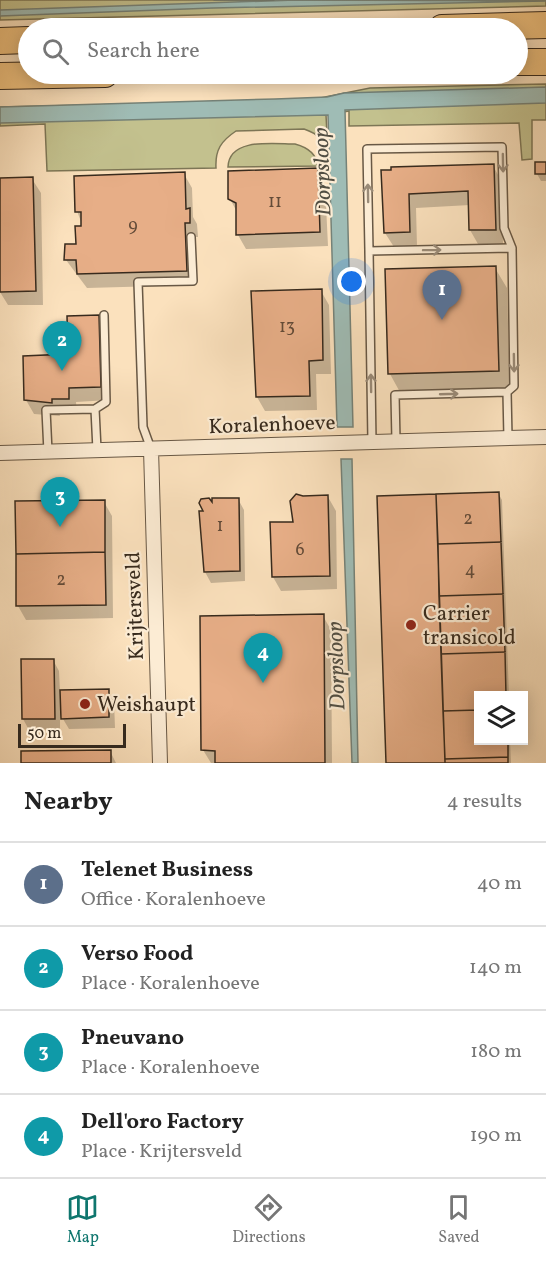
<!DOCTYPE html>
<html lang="en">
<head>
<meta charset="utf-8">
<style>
	body { margin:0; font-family:Vollkorn,serif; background:#f2f2f2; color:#222 }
	.controls { position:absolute; right:18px; bottom:18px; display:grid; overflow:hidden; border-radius:0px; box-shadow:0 3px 15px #0003 }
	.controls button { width:54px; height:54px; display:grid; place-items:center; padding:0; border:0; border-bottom:2px solid #e0e0e0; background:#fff; color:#222; font:30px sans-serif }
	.scale { position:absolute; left:18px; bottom:15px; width:108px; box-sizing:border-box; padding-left:6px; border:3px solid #372a1d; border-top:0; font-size:16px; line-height:21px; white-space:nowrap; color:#372a1d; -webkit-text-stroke:4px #fcecd4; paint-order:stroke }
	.you { position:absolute; left:352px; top:282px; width:21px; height:21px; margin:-15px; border:4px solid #fff; border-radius:50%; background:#1a73e8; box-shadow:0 0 0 9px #1a73e833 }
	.badge { display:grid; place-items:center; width:39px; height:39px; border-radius:50%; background:#0f766e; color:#fff; font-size:20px; font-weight:700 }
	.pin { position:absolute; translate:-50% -50px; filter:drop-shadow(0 2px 3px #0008) }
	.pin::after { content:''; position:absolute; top:32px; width:21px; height:18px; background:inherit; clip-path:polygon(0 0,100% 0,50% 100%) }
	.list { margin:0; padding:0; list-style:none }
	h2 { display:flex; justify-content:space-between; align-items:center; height:78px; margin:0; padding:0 24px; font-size:26px }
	h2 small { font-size:20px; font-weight:400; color:#767676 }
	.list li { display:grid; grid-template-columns:39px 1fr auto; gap:18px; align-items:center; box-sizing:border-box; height:84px; padding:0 24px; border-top:2px solid #e0e0e0 }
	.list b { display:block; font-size:22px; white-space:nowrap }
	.list p { margin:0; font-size:20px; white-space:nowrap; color:#767676 }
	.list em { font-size:20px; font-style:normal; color:#767676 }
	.icon { flex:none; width:33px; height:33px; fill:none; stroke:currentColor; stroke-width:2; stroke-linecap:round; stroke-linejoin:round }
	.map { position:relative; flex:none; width:546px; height:763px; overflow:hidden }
	.search { position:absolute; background:#fff; box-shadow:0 3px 15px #0003; left:18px; right:18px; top:18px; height:66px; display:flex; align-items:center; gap:15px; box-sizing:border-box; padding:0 21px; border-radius:33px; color:#767676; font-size:22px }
	.sheet { height:414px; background:#fff }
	nav { display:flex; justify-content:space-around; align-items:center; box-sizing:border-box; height:84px; border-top:2px solid #e0e0e0; background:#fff; font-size:16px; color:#767676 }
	nav a { display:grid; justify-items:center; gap:3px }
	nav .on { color:#0f766e }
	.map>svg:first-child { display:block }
	.green { fill:#c3c18e; stroke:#7d7656; stroke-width:1.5 }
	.water { fill:#9fbcb5; stroke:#758278; stroke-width:1.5 }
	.shadow { fill:#0003 }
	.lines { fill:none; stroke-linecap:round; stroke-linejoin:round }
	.shore { stroke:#6b7369; stroke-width:1.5 }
	.building { fill:#e7ae87; stroke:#372a1d; stroke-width:1.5 }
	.service-casing { stroke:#685845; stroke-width:10 }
	.minor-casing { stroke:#685845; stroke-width:16 }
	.motorway-casing { stroke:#372a1d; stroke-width:28 }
	.service { stroke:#fcecd4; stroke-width:7 }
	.minor { stroke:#fcecd4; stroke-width:14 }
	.motorway { stroke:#eec07e; stroke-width:26 }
	.oneway { stroke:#9a8b78 }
	.poi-dot { fill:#8f2418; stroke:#fcecd4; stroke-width:2 }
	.labels { text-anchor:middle; stroke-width:4.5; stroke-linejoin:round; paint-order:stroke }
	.number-label { font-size:18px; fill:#634b38 }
	.street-label { font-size:21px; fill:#372a1d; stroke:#fcecd4 }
	.poi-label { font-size:21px; fill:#372a1d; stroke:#fcecd4; text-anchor:start }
	.water-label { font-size:22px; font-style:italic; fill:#514e43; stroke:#fcecd4 }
</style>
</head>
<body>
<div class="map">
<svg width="546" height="763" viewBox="0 0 546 763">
	<rect width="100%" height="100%" fill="#fbe1bd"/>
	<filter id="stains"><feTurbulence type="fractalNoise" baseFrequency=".00333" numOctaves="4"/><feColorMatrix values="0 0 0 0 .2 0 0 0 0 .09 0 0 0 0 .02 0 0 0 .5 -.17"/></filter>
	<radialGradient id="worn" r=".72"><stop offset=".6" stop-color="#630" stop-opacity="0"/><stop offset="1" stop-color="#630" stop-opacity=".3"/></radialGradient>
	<path class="green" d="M0,0H546V6L0,20Z
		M546,84V120H532V159L522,160L519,123L349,126V111L326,115L328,153C326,140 316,133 304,129L236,131C221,141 215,150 216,168L47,171L45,124L0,126V107L310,100L370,88Z
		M295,144C306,147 317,153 317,166L228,167C229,137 275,144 295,144Z"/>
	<path class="water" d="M295,0L546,1L213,8L0,16V10Z
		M546,87V103L345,110L353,427H337L328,115L0,123V107L275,99L327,97L344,93Z
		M341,459H352L358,763H352Z"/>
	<path class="shadow" d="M546,163V181H541L537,174Z
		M493,166L501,180L503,244H478L470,230V205L416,208L417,246L394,247L385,233L383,172Z
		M317,170L325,184L328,246L246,249L238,235L237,212L230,199Z
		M184,174L192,188L193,217L197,224L198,237H193L195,285L87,288L66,260L77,245L83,227L77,211Z
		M0,179H32L41,193L43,305H8L0,292Z
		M495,268L507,288L510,390L401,394L390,374Z
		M321,291L329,305L331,374H316L317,410L265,411L257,397L252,292Z
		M98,317L106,331L109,400L76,402L77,413H59L60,416L34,414L26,400L69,356Z
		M498,493L502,500L509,696H478V740H510L511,763H388L379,497Z
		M328,497L336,511L337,589L281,591L273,577L303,498Z
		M238,499L244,510L245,581L211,583L205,572L204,513L202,502L214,504Z
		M104,502L112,516L113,618L26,620L18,606Z
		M323,616L331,630L332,763H211L203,750Z
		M53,660L59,671L60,692L108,691L114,701L115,728L69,729L60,714V729L29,730L23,719Z
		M110,751L116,763H22Z"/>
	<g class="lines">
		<path class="shore" d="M214,0H274"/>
	</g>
	<path class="building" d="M535,162H546V174H535Z
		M494,164L496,230H469L468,191L409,194L410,232L384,233L381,170H391V167Z
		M318,168L320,232L236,235V203L228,199V171Z
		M185,172L186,209L190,208V223H185L187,271L77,274L76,260H64L65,244H76L75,226H81V212H75L74,176Z
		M33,177L36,291L0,292V178Z
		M496,266L499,371L388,374L385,269Z
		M322,289L323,360L309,361L310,396L256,397L251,291Z
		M99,315L101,387L69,388V399H52V403L24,400L23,356L68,354L67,316Z
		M499,492L501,542L438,544L436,494Z
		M296,494L303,496L328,495L330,576L272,577L270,522H293L290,501Z
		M436,494L445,763H386L377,496Z
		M209,498L212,502V498H239L240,571L204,572L199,511H203L199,503L201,499Z
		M105,500V552L16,554L15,501Z
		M501,542L503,594L439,596L438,544Z
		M105,552L106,605L16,606V554Z
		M503,594L505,652L441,654L439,596Z
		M324,614L325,763H215V751L201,750L200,616Z
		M505,652L506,696H478V710L443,711L441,654Z
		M21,659H54L55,719H22Z
		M109,689V717L61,719L60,690Z
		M478,710V740H508V757L445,759L443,711Z
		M111,750V763H21V751Z
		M508,757V763H445V759Z"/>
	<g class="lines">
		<defs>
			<path id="service" d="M369,251L367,149L502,147L504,228L512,248
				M396,441L395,395L507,392L508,438
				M372,442L369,251L512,248L514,386L507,392
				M151,449L143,427L138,282L193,281L191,237
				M97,450L95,409L106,402L104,315
				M48,452L46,410L95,409"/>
			<path id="minor" d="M151,449L160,763
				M0,453L546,437"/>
			<path id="motorway" d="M442,28L546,25
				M0,41L28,40
				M518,62H546
				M0,76L105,74"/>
		</defs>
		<use href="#service" class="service-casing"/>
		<use href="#minor" class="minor-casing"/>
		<use href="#motorway" class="motorway-casing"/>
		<use href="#service" class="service"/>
		<use href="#minor" class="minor"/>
		<use href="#motorway" class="motorway"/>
	</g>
	<defs><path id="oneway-shaft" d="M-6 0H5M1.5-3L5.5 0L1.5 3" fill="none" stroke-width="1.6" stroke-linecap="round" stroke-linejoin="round" transform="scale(1.5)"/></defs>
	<g class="oneway">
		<use href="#oneway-shaft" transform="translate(503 163) rotate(89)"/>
		<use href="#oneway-shaft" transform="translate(368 193) rotate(-91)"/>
		<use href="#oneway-shaft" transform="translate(432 250) rotate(-1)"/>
		<use href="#oneway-shaft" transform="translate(514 363) rotate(89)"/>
		<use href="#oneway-shaft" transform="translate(371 383) rotate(-91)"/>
		<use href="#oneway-shaft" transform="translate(449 394) rotate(-2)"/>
	</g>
	<g class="poi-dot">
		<circle cx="411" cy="625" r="6"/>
		<circle cx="85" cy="704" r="6"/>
	</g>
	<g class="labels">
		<g class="number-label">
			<text x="275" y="207">11</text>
			<text x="133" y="231">9</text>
			<text x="287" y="332">13</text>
			<text x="468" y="524">2</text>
			<text x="220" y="531">1</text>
			<text x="300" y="555">6</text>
			<text x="470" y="575">4</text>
			<text x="61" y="585">2</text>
		</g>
		<g class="street-label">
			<text transform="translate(272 424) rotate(-2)" y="7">Koralenhoeve</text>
			<text transform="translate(134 606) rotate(-92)" y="7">Krijtersveld</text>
		</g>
		<g class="poi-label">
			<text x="423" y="620">Carrier<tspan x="423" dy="24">transicold</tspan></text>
			<text x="97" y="711">Weishaupt</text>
		</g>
		<g class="water-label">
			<text transform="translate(321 172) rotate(-92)" y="8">Dorpsloop</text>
			<text transform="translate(335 666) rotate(-92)" y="8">Dorpsloop</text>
		</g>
	</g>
	<rect width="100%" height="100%" filter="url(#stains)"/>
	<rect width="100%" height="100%" fill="url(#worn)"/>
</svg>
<div class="controls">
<button><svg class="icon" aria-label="layers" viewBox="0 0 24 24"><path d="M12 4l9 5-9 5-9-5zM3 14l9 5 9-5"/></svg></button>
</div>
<div class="scale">50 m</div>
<div class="you"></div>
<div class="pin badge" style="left:442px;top:320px;background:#5c6f8a">1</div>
<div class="pin badge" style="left:62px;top:371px;background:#0f9aa8">2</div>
<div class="pin badge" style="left:60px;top:527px;background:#0f9aa8">3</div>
<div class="pin badge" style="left:263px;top:683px;background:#0f9aa8">4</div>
<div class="search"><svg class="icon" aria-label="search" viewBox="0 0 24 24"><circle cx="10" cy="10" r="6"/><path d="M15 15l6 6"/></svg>Search here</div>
</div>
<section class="sheet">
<h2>Nearby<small>4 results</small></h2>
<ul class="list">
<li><span class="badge" style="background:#5c6f8a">1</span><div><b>Telenet Business</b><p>Office · Koralenhoeve</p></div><em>40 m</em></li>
<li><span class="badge" style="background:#0f9aa8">2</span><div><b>Verso Food</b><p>Place · Koralenhoeve</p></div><em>140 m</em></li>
<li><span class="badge" style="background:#0f9aa8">3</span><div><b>Pneuvano</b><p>Place · Koralenhoeve</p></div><em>180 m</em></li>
<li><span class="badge" style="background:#0f9aa8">4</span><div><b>Dell'oro Factory</b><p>Place · Krijtersveld</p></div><em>190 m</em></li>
</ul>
</section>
<nav>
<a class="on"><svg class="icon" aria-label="map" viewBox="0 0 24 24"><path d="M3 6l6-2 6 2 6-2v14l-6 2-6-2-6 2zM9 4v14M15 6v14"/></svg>Map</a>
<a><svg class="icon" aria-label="directions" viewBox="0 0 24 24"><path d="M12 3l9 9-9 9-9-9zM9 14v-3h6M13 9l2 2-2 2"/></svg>Directions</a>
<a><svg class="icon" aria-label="saved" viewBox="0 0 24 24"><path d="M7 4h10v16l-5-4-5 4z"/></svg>Saved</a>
</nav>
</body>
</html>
